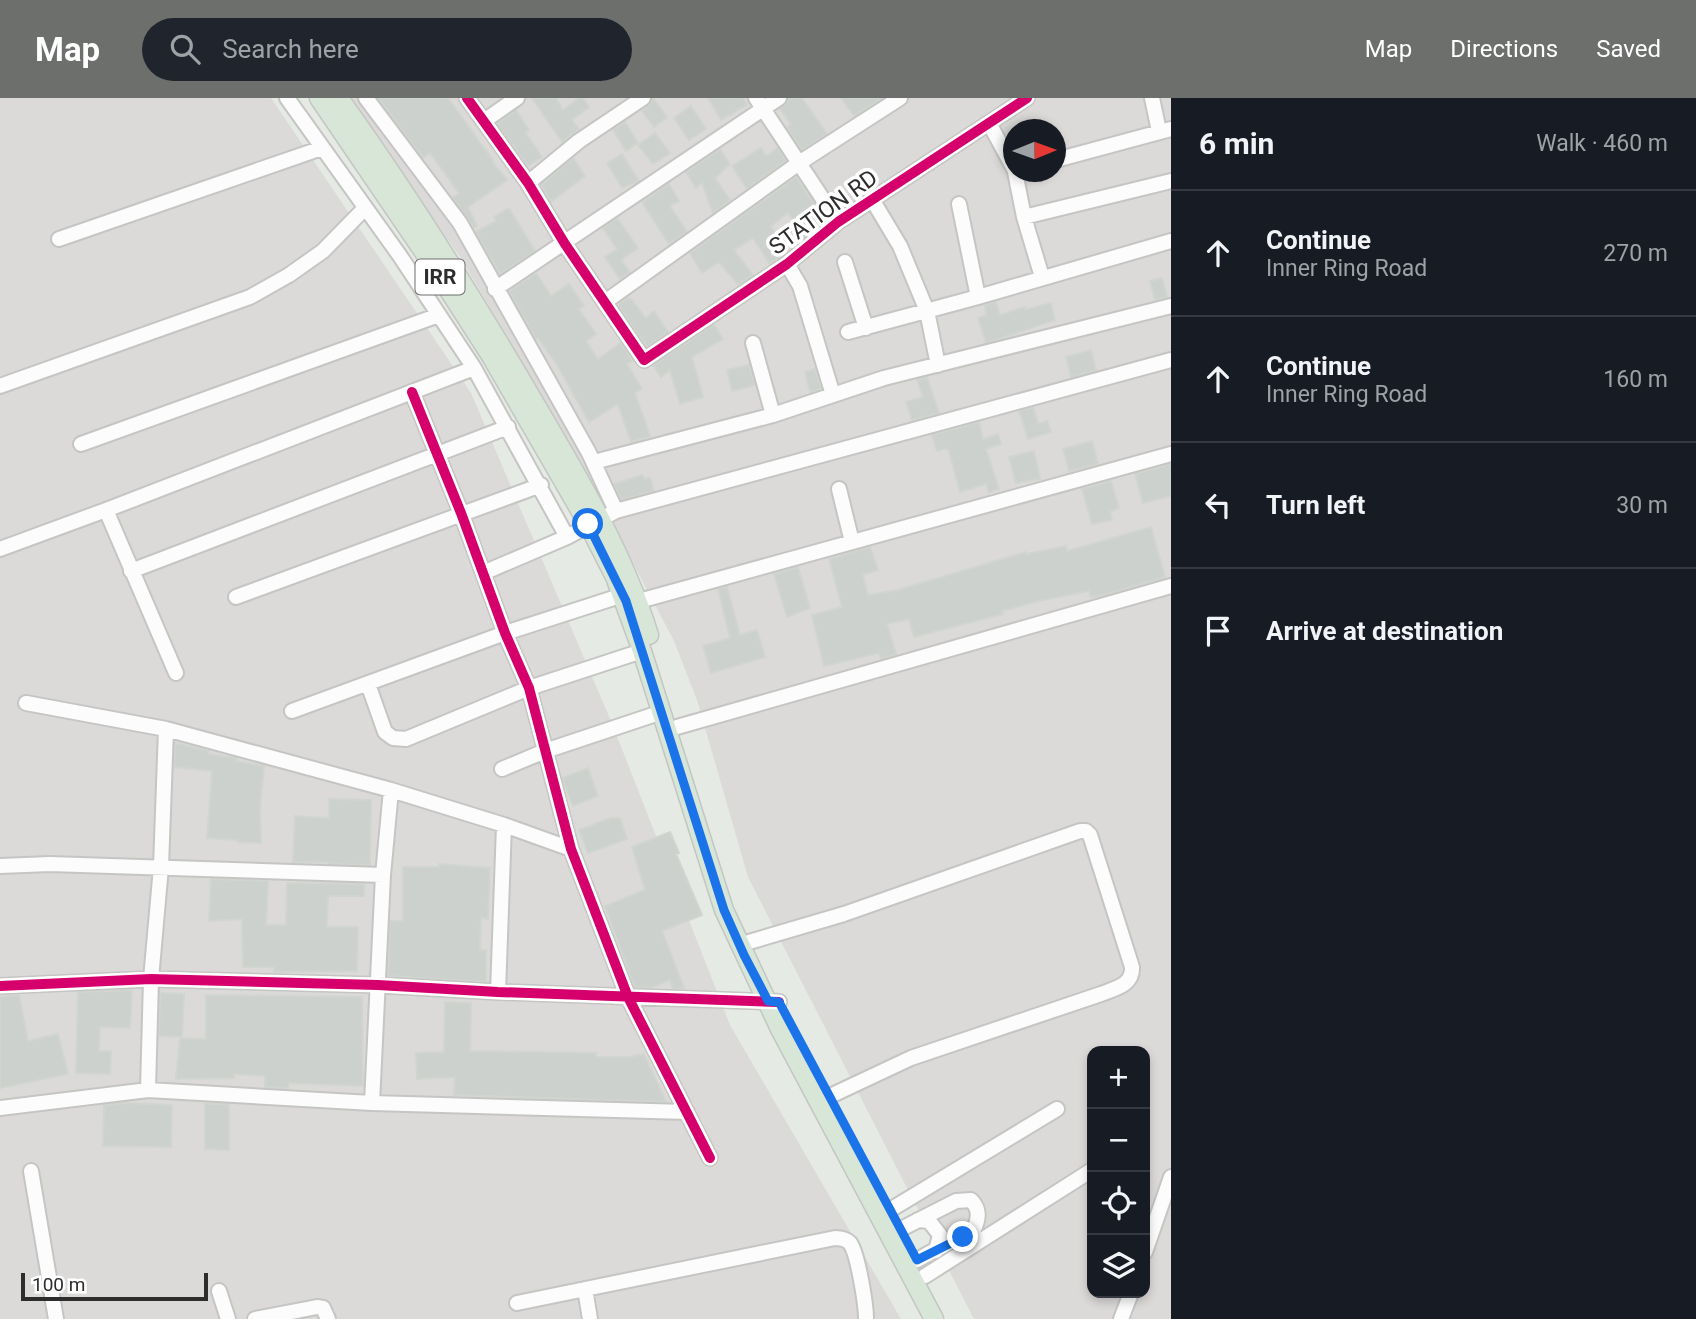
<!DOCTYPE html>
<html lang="en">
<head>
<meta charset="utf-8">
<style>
	body { margin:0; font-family:Roboto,sans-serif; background:#20242c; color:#f1f3f6 }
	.controls { position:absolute; right:21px; bottom:21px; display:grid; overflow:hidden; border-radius:14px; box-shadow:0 4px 10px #0003 }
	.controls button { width:63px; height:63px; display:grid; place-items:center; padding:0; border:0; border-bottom:2px solid #363941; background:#171b24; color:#f1f3f6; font:35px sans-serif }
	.compass { position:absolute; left:1003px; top:21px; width:63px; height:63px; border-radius:50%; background:#171b24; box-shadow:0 4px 10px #0003; rotate:89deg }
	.scale { position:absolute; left:21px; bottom:18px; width:187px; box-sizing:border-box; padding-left:7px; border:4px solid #2d2d2d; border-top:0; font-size:19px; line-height:24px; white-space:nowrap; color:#2d2d2d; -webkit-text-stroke:5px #fff; paint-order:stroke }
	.stop { position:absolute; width:21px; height:21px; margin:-16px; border:5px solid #1a73e8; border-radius:50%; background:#fff }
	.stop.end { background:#1a73e8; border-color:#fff; box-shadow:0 2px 7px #0008 }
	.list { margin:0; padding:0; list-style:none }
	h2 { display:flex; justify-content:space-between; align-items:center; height:91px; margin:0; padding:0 28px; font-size:30px }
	h2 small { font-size:23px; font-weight:400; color:#9ea1a6 }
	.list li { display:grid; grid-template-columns:46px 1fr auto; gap:21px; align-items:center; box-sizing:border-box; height:126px; padding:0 28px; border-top:2px solid #363941 }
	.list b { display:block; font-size:26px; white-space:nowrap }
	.list p { margin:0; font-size:23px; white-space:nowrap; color:#9ea1a6 }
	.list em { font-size:23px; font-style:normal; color:#9ea1a6 }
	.icon { flex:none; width:38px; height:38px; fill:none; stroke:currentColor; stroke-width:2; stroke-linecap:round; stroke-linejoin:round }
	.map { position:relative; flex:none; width:1171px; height:1221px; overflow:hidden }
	header { display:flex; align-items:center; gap:42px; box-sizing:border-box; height:98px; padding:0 35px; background:#6d6f6d; color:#fff }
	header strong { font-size:33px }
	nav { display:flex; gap:38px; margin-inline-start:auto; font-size:24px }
	.search { width:490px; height:63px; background:#20242c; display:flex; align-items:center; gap:18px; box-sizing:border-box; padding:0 24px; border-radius:38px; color:#9ea1a6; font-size:26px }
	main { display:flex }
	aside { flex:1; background:#171b24 }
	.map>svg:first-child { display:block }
	.industrial { fill:#dbdad8; fill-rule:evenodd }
	.building { fill:#cdd1cd; stroke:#d1d5d0; stroke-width:2 }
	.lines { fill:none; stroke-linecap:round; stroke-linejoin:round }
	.minor-casing { stroke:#c5c5c4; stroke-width:18 }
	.major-casing { stroke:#c3c6c3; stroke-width:21 }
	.minor { stroke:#fbfcfb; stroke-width:14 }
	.major { stroke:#d7e6d7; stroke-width:18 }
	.cycleway-casing { stroke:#fff; stroke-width:15 }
	.cycleway { stroke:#d6006c; stroke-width:10 }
	.route { stroke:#1a73e8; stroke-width:9 }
	.labels { text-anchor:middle; stroke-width:7; stroke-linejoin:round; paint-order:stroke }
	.shield { fill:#fff; stroke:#6c6c6c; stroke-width:2 }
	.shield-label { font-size:21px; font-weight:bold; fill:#2d2d2d }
	.street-label { font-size:23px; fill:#2d2d2d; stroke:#fff }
</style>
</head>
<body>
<header>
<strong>Map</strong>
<div class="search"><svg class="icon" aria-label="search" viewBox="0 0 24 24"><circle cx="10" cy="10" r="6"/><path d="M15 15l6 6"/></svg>Search here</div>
<nav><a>Map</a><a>Directions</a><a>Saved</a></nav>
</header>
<main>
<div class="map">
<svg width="1171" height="1221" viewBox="0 0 1171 1221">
	<rect width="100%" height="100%" fill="#e5eae4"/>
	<path class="industrial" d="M0,0H271L471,295L611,623L730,927L901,1221H0Z
		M345,0H1171V1221H974L748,779L697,602L674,543L573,351L460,159ZM1014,32H1056V74H1014ZM1092,953H1145V1195H1092Z"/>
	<path class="building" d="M378,0H448L494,64L493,65L507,82L468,109L477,128L474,130L453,100L459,95L430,55L423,60Z
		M532,0H556L563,12L579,0H583L589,9L572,22L579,31L562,44Z
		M653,0L667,19L654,29L642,13L649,8Z
		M708,0H743L747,7L721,22Z
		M789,0H802L827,36L802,52L787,30L791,26L780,11L787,5Z
		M841,0H882L854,18Z
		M691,8L706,31L689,42L674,20Z
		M516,12L529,32L525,34L542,59L528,68L497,26Z
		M625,24L638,45L626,53L613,32Z
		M655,35L670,55L653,66L638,47Z
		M761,50L766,58L778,50L786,63L747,91L732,68Z
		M720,51L730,66L715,80L730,102L713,115L702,85L696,90L686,74Z
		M622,56L639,83L622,90L607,65Z
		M573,60L585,78L551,104L541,87Z
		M796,79L825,122L805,139L788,115L771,128L787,154L770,166L753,140L734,152L753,177L738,187L719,164L702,175L690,155Z
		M669,86L679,103L670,108L687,134L669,146L642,104Z
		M509,110L535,153L500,176L476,134L496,123L494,119Z
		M617,120L638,150L621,162L630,174L620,181L605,159L617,151L603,130Z
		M536,175L551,198L569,186L584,208L579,211L596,236L586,243L598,261L621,245L633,263L627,266L642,291L635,295L650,338L631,344L618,306L589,324L557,267L538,240L536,241L509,193Z
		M1162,180L1167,199L1155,202L1150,183Z
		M627,200L631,201L646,220L654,213L668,234L647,249L618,207Z
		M996,204L1000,217L1025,209V212L1051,205L1055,222L986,245L978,220L986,217L985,207Z
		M714,227L723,241L692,259L703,299L680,306L670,272L661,279L653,267Z
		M1091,252L1096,272L1071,279L1066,259Z
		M749,267L755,287L732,293L727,272Z
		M815,271L821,291L810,294L805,274Z
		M927,279L939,315L912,322L906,304L923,299L917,282Z
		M1033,309L1038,326L1047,323L1051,334L1028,341L1019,313Z
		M979,324L983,341L998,336L1001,346L986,351L999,391L989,394L986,386L960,394L948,350L937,353L932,337Z
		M1092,343L1098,366L1069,373L1063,351Z
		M1034,353L1040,381L1016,385L1009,359Z
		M1171,366V398L1143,405L1135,376Z
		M642,377L645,381L650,379L654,393L621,402L614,386Z
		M1111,383L1119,410L1110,414L1112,422L1092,426L1082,391Z
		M1151,429L1165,479L1103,497L1091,499L1089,493L1039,503L1002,513L1003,516L914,539L909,521L887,526L896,556L881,561L879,555L824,568L812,517L842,509L829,461L870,449L878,472L863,477L868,497L898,492L1026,454L1027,456L1066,448L1067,453Z
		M798,469L810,510L787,519L774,476Z
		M727,489L740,537L757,532L765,559L711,575L703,548L730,540L718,491Z
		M175,645L209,653V656L237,660L236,663L264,668L260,710L261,745L238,744V742L207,740L212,673L174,669Z
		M588,670L598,698L573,708L562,680Z
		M329,701L371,702L370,767L328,766V764H293L295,718L329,720Z
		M611,720H620L627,741L588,755L579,732Z
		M670,734L679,755L676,756L702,817L662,833L684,890L673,891L670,882L650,890L635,889L605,808L645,792L632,749Z
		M439,766L490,770L488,821L481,820L480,852H486V884L388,878L390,823H403V769H439Z
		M211,781L268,783L266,827H286L287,785L364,786V798H328L327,829H358L357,873L274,874V869H243L242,821L209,823Z
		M132,892L130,930L100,929L99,953H111L110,976L76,975L78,894Z
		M160,895L184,896L182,939L159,938Z
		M19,897L28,943L58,936L68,976L0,990V899Z
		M206,897L362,899L363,988L289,985L288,990L265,989V978L234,976V980L176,981L180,940L206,941Z
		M445,904L471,905L470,953L596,955V959H630L644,956L666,1004L454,997L455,979L417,981L416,955L444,954Z
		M121,1005L172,1007L171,1049L103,1048L104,1007Z
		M205,1006H229V1052L205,1051Z"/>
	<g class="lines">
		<defs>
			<path id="minor" d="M287,0L400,158L474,270L567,439
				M366,0L460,125L589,355L616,413
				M467,0L528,85L565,146L644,262L787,166L838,124L1027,0
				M756,0L838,124
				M1152,0L1159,33
				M484,23L517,0
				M989,25L1014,71
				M1056,62L1171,31
				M1015,74L1024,119L1042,179
				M528,85L579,43L643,0
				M873,103L900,148L927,213L938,267
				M959,106L978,199
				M1024,119L1171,83
				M59,141L322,50
				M845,164L866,230
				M787,166L800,188L833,297
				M495,191L779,0
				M605,204L799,65L900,0
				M848,234L978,199L1171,143
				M753,245L773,317
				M0,288L250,199L289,177L323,153L365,110
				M412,294L461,415L505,535L529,590L571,751L628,899L710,1060
				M81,346L439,217
				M594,364L773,317L884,280L1171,208
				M839,391L852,444
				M106,412L176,575
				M0,451L106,412L474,270
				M131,473L508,329
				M483,475L567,439L616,413L1171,262
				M236,499L541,387
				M639,503L1171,356
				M368,586L385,634L393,640L406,641L529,590L642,553
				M26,605L166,631L391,692L504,727L571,751
				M292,613L505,535L623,497
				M677,629L1171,488
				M502,671L545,653L662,614
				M0,768L50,766L383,777
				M749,844L844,816L1080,733H1086L1090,737L1132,869C1133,887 1116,890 1101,896L911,960L828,999
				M0,888L151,881L378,887L498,894L779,904
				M498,894L504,727
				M148,992L151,881L161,769L166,631
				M372,1005L383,777L391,692
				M0,1010L148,992L372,1005L687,1014
				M31,1073L56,1221
				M890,1112L1057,1011
				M918,1122L929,1123L940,1137L936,1153
				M901,1131L956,1103L971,1102C980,1111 979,1120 974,1131L917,1162
				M1145,1154L1171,1079
				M925,1178L1092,1072
				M585,1191L590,1221
				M219,1193L228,1221
				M517,1205L835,1140C840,1140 846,1141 850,1145C858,1156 866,1207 866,1221
				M255,1221L317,1209L323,1210L328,1221
				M1121,1221L1131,1195"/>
			<path id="major" d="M319,0L430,163L491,258L588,426L615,479L642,553L724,812L780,931L934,1221
				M339,0C410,99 475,203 537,309C580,382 624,456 649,537"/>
		</defs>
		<use href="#minor" class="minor-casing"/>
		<use href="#major" class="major-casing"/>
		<use href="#minor" class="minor"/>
		<use href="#major" class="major"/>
		<defs>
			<path id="cycleway" d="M467,0L528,85L565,146L644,262L787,166L838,124L1027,0
				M412,294L461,415L505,535L529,590L571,751L628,899L710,1060
				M0,888L151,881L378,887L498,894L779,904"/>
		</defs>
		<use href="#cycleway" class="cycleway-casing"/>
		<use href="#cycleway" class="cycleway"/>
	</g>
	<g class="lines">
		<path class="route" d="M588,426L626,503L724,812L744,857L768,903L779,904L917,1162L963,1139"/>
	</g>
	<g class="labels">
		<rect class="shield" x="415.5" y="161.5" width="49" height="35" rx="5"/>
		<g class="shield-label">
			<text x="440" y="186">IRR</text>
		</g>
		<g class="street-label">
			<text transform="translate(823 114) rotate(-36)" y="8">STATION RD</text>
		</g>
	</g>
</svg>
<div class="controls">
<button>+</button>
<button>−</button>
<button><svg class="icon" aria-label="locate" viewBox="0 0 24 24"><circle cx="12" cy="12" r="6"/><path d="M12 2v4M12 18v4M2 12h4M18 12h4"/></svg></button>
<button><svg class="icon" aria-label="layers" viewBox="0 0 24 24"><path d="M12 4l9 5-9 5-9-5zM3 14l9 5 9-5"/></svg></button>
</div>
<svg class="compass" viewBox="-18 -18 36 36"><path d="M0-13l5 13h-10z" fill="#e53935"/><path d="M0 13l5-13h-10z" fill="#9ea1a6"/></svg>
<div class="scale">100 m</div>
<div class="stop" style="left:588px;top:426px"></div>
<div class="stop end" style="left:963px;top:1139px"></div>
</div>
<aside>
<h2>6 min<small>Walk · 460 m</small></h2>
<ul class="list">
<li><svg class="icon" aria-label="ahead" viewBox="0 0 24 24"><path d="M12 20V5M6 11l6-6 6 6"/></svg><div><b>Continue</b><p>Inner Ring Road</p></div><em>270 m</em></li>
<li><svg class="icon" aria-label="ahead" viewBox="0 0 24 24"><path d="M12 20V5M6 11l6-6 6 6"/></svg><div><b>Continue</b><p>Inner Ring Road</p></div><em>160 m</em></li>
<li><svg class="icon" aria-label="left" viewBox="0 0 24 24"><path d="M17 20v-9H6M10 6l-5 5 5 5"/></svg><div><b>Turn left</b></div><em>30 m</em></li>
<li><svg class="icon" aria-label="arrive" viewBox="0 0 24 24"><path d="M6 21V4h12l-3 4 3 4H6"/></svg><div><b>Arrive at destination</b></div></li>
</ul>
</aside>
</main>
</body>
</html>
